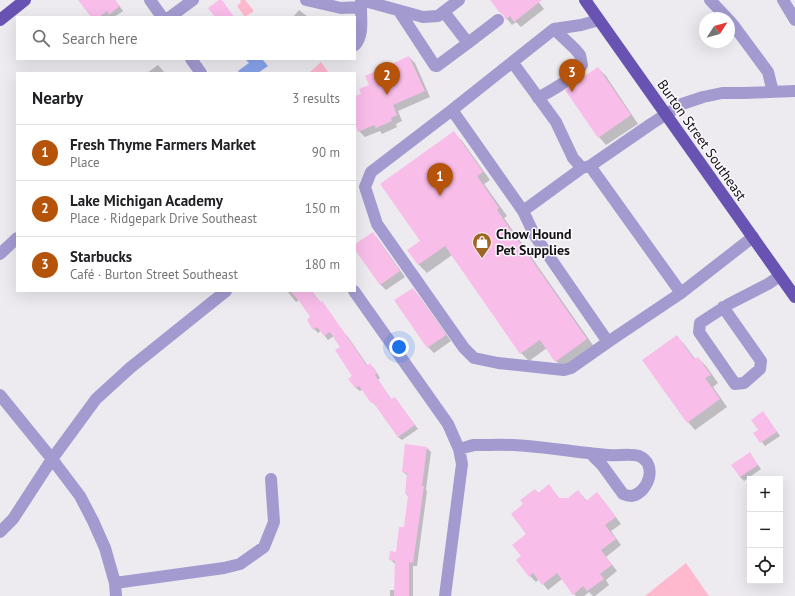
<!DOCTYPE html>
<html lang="en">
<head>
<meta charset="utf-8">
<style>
	body { margin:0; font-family:"PT Sans",sans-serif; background:#f2f2f2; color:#202124 }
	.controls { position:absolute; right:12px; bottom:12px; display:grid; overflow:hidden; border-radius:0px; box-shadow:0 4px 16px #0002 }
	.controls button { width:36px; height:36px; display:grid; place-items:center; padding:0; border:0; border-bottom:1px solid #e0e0e0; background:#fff; color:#202124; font:20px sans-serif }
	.compass { position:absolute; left:699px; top:12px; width:36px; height:36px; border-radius:50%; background:#fff; box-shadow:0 4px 16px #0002; rotate:54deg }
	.you { position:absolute; left:399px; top:347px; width:14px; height:14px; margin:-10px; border:3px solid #fff; border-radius:50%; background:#1a73e8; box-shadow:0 0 0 6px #1a73e833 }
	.badge { display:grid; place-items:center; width:26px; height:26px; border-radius:50%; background:#b45309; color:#fff; font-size:13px; font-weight:700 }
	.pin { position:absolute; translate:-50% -33px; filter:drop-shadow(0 1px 2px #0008) }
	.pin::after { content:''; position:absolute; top:21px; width:14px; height:12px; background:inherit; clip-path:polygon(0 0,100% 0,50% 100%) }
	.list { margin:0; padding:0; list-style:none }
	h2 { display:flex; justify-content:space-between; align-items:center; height:52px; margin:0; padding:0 16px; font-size:17px }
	h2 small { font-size:13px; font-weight:400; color:#757577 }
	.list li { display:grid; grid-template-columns:26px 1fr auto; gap:12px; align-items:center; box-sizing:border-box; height:56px; padding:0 16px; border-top:1px solid #e0e0e0 }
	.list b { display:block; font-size:15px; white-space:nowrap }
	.list p { margin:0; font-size:13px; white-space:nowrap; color:#757577 }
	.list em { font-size:13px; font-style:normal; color:#757577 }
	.icon { flex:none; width:22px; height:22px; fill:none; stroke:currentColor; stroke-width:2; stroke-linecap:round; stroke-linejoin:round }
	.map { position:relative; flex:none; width:795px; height:596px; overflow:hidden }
	.search { position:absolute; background:#fff; box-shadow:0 4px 16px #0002; left:16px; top:16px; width:340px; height:44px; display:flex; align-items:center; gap:10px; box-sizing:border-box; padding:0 14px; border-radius:0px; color:#757577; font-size:15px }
	.panel { position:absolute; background:#fff; box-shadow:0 4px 16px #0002; left:16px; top:72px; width:340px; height:220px; border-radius:0px }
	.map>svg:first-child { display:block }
	.green { fill:#ffb9cf }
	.water { fill:#89a4ec }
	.shadow { fill:#0003 }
	.building { fill:#f8bde9 }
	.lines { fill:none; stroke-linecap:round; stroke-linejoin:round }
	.minor { stroke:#a39bd0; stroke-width:12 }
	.major { stroke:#6953b2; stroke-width:12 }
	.labels { text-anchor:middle; stroke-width:3; stroke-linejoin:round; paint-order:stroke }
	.street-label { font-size:14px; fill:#131214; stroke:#fcf8fe }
	.poi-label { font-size:14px; font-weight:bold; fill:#131214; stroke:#fcf8fe; text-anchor:start }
</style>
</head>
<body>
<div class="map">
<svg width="795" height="596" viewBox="0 0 795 596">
	<rect width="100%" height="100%" fill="#eeebf0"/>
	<path class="green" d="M240,0H245L254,11L245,17L237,6L241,2Z
		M321,62L329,73H309Z
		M686,563L709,596H645Z"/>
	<path class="water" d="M245,59H262L268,66L258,73H240L238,71L249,63Z"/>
	<path class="shadow" d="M79,0H115L123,11L114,17H92Z
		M491,0H537L544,9L521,27L516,22L512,25Z
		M299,10L308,17H293Z
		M409,57L415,63L430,97L398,111L402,121L396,124L397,127L382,134L380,131L365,137L359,131L355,122V105L370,86Z
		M158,65L165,73H147Z
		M598,68L606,76L638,124L606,145L599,137Z
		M454,133L462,141L490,180L484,184L507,216L504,218L595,348L564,369L556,361L547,348L529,361L521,353L452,255L427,273L419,265L409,250L422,241Z
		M372,233L378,239L405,277L386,290L380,284L355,248V246Z
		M412,289L418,295L451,341L434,353L428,347Z
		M287,291H312L321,303L322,302L325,306L344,333L348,337L368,366L370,365L374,368L380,378L378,380L392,400L395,398L398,402L418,429L402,440L398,437L376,406L372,402L363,389L360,391L356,388L354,376L341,348L334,336L328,340L321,331L318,333L314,329L312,318L299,300L296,302Z
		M676,336L684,344L696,360L698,358L706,366L718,383L713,387L727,407L695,430L688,422Z
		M766,416L780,436L765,446L755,433L759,430Z
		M427,448L431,452L426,489L427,491L417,566H413V596H390V590H395L396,564L394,563L390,559L397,553L405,529L409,497L406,494L407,475L403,472Z
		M753,458L761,469L744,481L740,477L733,465Z
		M549,486L560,499H568L578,491L587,501L597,494L603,500L621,524L611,531L621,545L606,557L617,571L606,580L609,585L595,596H593L589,592L584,596H576L562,579L548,590L539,579L536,582L530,576L522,556L527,534L525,505L535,490L539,493Z"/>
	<path class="building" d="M78,0H115L120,6L109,15L107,11L99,17H91Z
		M219,0H222L234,17H215L208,8Z
		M490,0H542L514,22L510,16L505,20L504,15L500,13Z
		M409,56L425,91L393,105L397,115L391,118L392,121L376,128L374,125L358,132L355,124V96L361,94L359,89L369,85L365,76Z
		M598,67L631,115L598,138L565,90Z
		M454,131L483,172L477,176L499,208L497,210L587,339L555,362L540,340L520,354L445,246L418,265L407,250L420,241L380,184Z
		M373,232L400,271L380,285L355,250V244Z
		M413,288L446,335L427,348L394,300Z
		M290,291H312L320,302L322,301L344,332L367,366L370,363L377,373L375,375L391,399L395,397L415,425L398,437L373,402L371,403L359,386L355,388L348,379L352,376L335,350L340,347L330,332L324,336L317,327L313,330L307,320L310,317L300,302Z
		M677,335L694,359L698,357L711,375L705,378L720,399L687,423L642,360Z
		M763,411L777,432L760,443L753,433L758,430L751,420Z
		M405,444L427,447L422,486H424L413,563L409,562V596H394L395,561L389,560L390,551L396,552L399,527H404L408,495L405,494L407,473L402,472Z
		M750,452L758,465L740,477L731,465Z
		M549,484L559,498H568L578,490L586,501L597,492L616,517L605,525L616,539L601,550L612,565L600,574L604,579L587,591L583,586L573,595L557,573L542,585L533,573L529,577L516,560L521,556L512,545L526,534L511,514L523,504L520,500L535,489L538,493Z"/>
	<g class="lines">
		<path class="minor" d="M150,0L162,17
			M306,0L341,8L360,7
			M361,0L423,17L438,16L459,0
			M710,0L727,18
			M783,0L795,20
			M399,11L435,66H437L468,43
			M444,12L468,43L498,20
			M170,17L193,0
			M599,20L581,25L554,29L452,110L523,211L582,168L590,166L651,124L682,104L703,97L722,93H743L795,91
			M729,20L734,26L768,72L773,92
			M355,45C365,34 360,15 361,0
			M191,59L201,73
			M513,63L556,122L573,158L582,168
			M538,98C552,90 575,78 582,65L580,55L575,49L554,29
			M452,110L371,172L365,187L377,224L464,348L474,358L498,363L564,370L571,368L608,342
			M590,166L681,293L753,237
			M523,211L535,236L608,342L681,293
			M0,254L17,238
			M354,291L448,424L459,449L462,464L445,596
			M723,307L761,361L760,369L744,383L735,384L699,332L700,323L729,304L768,284L780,276
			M0,395L52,459L80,496L93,521L105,548L115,583L116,596
			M459,449C464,448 469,446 474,445C479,445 484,445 489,445C529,443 568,452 608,455C617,456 630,453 639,456C658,464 649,492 632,496C629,496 625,495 623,494L602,465L590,453
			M0,532L13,519L52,459L96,399L130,368L226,291
			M115,583L224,568L240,564L264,547L274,522L271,479"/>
		<path class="major" d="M585,0L795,297
			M0,20L25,0"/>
	</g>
	<defs>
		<symbol id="shop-pin" viewBox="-11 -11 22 30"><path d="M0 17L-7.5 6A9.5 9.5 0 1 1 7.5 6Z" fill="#9e6623" stroke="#fcf8fe"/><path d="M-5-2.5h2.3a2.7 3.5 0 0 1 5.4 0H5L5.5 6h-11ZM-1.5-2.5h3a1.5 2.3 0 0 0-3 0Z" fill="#fff"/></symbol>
	</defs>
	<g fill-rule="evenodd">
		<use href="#shop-pin" x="471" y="231" width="22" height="30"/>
	</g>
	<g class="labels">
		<g class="street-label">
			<text transform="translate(702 140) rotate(55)" y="5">Burton Street Southeast</text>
		</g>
		<g class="poi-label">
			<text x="496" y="239">Chow Hound<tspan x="496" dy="16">Pet Supplies</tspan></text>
		</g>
	</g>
</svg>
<div class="controls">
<button>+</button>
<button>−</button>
<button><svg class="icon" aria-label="locate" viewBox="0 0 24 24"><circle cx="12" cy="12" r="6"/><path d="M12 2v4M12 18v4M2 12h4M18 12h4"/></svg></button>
</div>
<svg class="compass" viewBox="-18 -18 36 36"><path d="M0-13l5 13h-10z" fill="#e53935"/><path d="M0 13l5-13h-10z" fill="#757577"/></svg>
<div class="you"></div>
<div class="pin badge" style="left:440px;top:196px">1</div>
<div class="pin badge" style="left:387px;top:95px">2</div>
<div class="pin badge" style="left:572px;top:92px">3</div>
<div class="search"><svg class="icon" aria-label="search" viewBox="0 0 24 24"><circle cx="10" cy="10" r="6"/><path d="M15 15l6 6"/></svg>Search here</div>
<section class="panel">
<h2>Nearby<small>3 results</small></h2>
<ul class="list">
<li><span class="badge">1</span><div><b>Fresh Thyme Farmers Market</b><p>Place</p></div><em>90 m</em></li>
<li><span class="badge">2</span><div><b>Lake Michigan Academy</b><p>Place · Ridgepark Drive Southeast</p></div><em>150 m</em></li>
<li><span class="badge">3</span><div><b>Starbucks</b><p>Café · Burton Street Southeast</p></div><em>180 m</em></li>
</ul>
</section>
</div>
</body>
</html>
